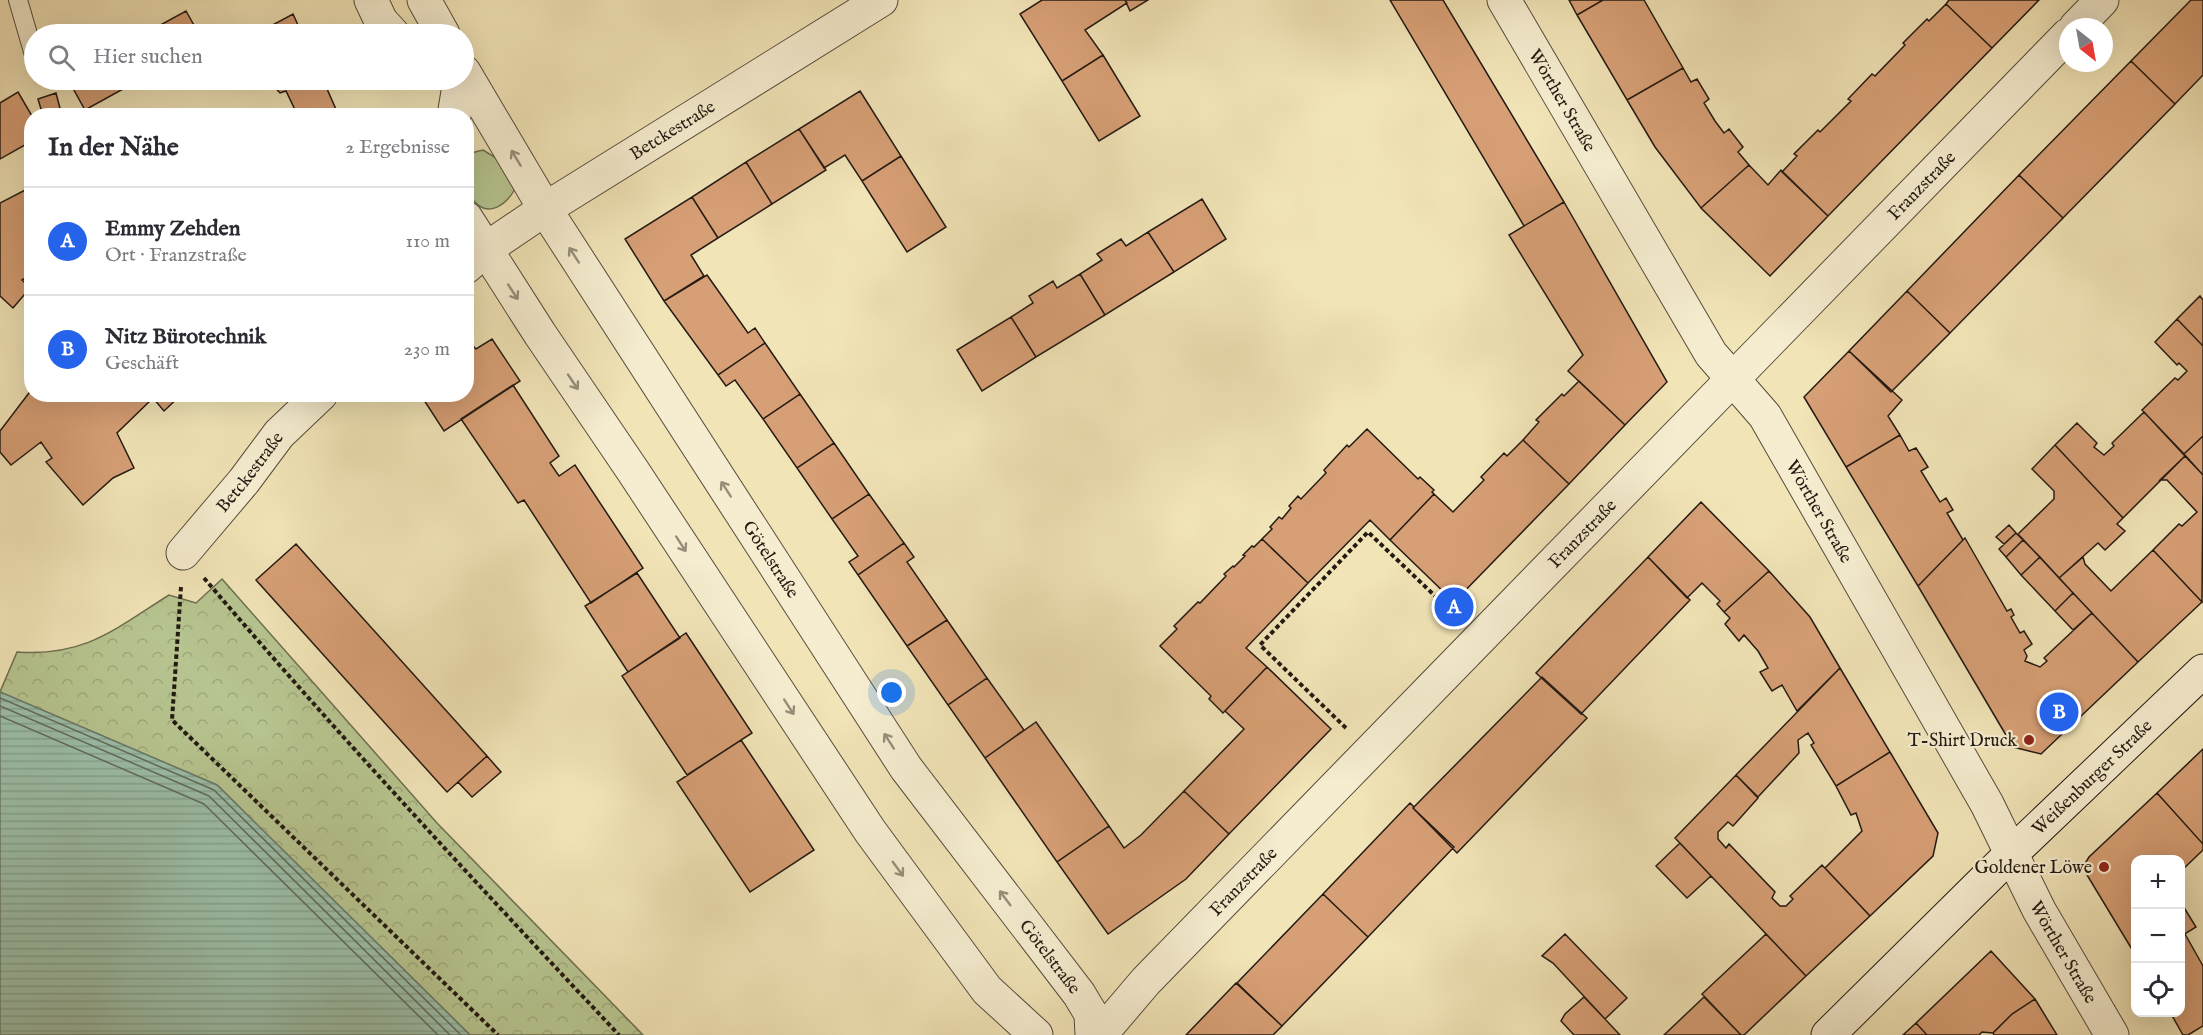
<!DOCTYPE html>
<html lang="de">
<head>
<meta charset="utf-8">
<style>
	body { margin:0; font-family:"IM FELL English",serif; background:#f2f2f3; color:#2b2b33 }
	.controls { position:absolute; right:18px; bottom:18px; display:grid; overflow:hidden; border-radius:12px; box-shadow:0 6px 24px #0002 }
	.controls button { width:54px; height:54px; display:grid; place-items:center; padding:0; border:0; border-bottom:2px solid #e1e1e2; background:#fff; color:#2b2b33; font:30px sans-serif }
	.compass { position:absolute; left:2059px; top:18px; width:54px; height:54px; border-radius:50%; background:#fff; box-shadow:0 6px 24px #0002; rotate:149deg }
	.you { position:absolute; left:892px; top:693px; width:21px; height:21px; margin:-15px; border:4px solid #fff; border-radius:50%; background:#1a73e8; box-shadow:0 0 0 9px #1a73e833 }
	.badge { display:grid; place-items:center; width:39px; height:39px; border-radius:50%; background:#2563eb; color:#fff; font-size:20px; font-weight:700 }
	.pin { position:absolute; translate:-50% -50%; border:3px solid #fff; box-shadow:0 2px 6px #0006 }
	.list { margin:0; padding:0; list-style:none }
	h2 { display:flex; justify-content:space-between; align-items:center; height:78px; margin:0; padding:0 24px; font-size:26px }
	h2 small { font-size:20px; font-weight:400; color:#7c7c81 }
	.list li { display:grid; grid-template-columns:39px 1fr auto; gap:18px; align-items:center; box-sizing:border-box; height:108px; padding:0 24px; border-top:2px solid #e1e1e2 }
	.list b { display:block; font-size:22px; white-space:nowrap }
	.list p { margin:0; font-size:20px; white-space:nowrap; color:#7c7c81 }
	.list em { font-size:20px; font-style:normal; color:#7c7c81 }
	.icon { flex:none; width:33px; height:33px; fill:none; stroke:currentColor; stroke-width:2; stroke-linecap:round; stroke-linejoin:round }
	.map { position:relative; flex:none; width:2203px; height:1035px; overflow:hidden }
	.search { position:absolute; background:#fff; box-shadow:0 6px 24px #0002; left:24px; top:24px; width:450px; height:66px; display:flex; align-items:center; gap:15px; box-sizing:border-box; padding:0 21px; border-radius:33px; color:#7c7c81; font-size:22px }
	.panel { position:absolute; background:#fff; box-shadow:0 6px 24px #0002; left:24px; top:108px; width:450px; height:294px; border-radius:24px }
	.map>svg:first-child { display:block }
	.green { fill:#b7c590; stroke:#6d7051; stroke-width:1.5 }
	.park { fill:url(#park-crowns); stroke:#6d7051; stroke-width:1.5 }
	.water { fill:url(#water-rules); stroke:#6c7d6d; stroke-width:1.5 }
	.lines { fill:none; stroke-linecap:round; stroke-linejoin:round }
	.shore { stroke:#606c5e; stroke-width:1.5 }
	.building { fill:#d79f75; stroke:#231a12; stroke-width:1.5 }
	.lane-casing { stroke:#564c3b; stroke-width:20 }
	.street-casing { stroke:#564c3b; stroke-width:35 }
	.secondary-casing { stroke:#231a12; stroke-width:35 }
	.path { stroke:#231a12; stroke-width:4; stroke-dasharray:4.5 3; stroke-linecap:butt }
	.lane { stroke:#f6edd0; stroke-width:18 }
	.street { stroke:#f6edd0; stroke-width:33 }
	.secondary { stroke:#f6edd0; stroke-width:33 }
	.oneway { stroke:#978e7a }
	.poi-dot { fill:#8f2418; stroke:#f6edd0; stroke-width:2 }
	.labels { text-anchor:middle; stroke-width:4.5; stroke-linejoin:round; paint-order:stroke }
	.street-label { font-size:18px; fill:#231a12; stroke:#f6edd0 }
	.poi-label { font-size:18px; fill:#231a12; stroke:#f6edd0; text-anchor:end }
</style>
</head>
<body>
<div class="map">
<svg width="2203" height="1035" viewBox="0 0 2203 1035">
	<defs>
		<pattern id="park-crowns" width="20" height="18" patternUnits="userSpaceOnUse" patternTransform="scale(1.5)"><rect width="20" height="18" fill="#b7c590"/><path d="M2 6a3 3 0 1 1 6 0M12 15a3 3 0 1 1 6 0" fill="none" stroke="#9da97b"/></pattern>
		<pattern id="water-rules" width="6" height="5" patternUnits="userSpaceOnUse" patternTransform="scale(1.5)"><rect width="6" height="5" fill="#9cbfa9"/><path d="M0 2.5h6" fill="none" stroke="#86a490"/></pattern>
	</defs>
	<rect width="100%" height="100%" fill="#f1e4b7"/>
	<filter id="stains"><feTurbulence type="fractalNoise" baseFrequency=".00333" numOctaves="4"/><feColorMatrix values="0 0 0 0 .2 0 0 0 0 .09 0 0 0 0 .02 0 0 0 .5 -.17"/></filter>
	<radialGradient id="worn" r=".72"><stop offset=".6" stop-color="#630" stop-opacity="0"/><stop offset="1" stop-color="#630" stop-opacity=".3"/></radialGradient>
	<path class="green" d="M483,150L501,161L515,189C506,205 488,218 474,201C471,197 467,193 467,188C465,179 467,168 466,159L475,152Z"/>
	<path class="park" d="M222,579L437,823L643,1035H470L217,785L0,692L17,652C85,657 115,629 169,595L196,603Z"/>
	<path class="water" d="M0,692L217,785L470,1035H0Z"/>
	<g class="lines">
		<path class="shore" d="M0,698L214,790L461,1035
			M0,706L209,796L450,1035
			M0,716L204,804L438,1035"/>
	</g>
	<path class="building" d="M1042,0H1125L1127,3L1085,30L1103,55L1062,81L1020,14Z
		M1125,0H1148L1130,11Z
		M1390,0H1443L1564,202L1524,226Z
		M1569,0H1603L1577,15Z
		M1603,0H1644L1683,68L1627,100L1577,15Z
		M1949,0H2039L1992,48L1946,4Z
		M2191,0H2203V75L2175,104L2131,61Z
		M1946,4L1992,48L1828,216L1782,172L1797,156L1794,154L1818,130L1820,132L1851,101L1848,99L1872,74L1875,76L1905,45L1903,43L1927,19L1929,21Z
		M186,11L199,34H144Z
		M293,14L302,34H256Z
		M1103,55L1140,116L1099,141L1062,81Z
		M2131,61L2175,104L2063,218L2019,175Z
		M1683,68L1691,82L1697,79L1709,99L1704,103L1715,121L1724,133L1729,129L1743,147L1738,152L1749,165L1701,208L1655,147L1627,100Z
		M74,80H121L125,88L85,110L70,83Z
		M268,80H323L339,116H298L286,91L280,93Z
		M860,91L901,156L862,181L845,155L824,168L799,129Z
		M18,92L32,116V141L0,159V103Z
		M56,93L62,116H43L38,99Z
		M799,129L826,170L772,204L746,162Z
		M901,156L946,227L907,252L862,181Z
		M746,162L772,204L718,238L692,197Z
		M1749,165L1768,185L1781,170L1828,216L1770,276L1701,208Z
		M2019,175L2063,218L1950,333L1907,291Z
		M31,187L32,274L22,280L30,288L13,308L0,296V203Z
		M692,197L718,238L691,255L704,276L664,301L625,239Z
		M1202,199L1226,239L1174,272L1148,232Z
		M1564,202L1667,382L1625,425L1568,371L1583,355L1509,235Z
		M1148,232L1174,272L1105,315L1080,274L1102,260L1097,254L1121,239L1126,246Z
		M1080,274L1105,315L1036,357L1011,317L1033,303L1029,296L1053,281L1057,288Z
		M707,275L748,333L755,328L765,343L718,375L664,301Z
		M1907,291L1950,333L1891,392L1849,351Z
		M2200,296L2203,300V346L2177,319Z
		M1011,317L1036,357L982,391L957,350Z
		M2177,319L2203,346V436L2184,454L2142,410L2175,378L2178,380L2187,371L2179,363L2177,365L2155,342Z
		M492,339L520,381L444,431L420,394H466V352L474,347L476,349Z
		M765,343L800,394L763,419L735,380L726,386L718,375Z
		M1849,351L1902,400L1888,416L1900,435L1846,467L1804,397Z
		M1579,381L1625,425L1569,484L1523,440L1539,422L1536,420L1562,394L1564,396Z
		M513,385L559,456L550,463L559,476L575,465L643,568L591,603L524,500L518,503L461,419Z
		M32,389V394H182L164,411L153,398L117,433L134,468L113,478L83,505L46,462L52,458L41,442L11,465L0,452V431Z
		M800,394L834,443L797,468L763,419Z
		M2144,412L2185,456L2123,518L2055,445L2077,423L2097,443L2094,447L2104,455L2114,446L2112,443Z
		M1367,429L1418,479L1420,477L1434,490L1432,492L1434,494L1390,540L1370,520L1308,583L1262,539L1272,529L1270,527L1279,517L1282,519L1291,508L1289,506L1298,496L1301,499L1326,473L1324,470L1347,445L1349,447Z
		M1900,435L1909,451L1916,448L1928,467L1921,471L1940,502L1946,498L1953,510L1947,513L1963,540L1918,586L1846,467Z
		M2203,436V475L2184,454Z
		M1523,440L1569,484L1454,602L1390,540L1434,494L1453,512L1484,480L1481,477L1504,453L1507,456Z
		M834,443L869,494L832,519L797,468Z
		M2055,445L2123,518L2117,524L2125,531L2105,550L2098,543L2059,578L2018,534L2054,499V491L2032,469Z
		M2185,456L2203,475L2202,602L2153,550L2179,524L2182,526L2197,512L2167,480H2160Z
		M869,494L904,543L858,575L849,562L858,556L832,519Z
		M1701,502L1769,571L1724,612L1717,604L1720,601L1702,583L1687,598L1648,557Z
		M2009,525L2016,533L2004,544L1996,537Z
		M2016,533L2023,540L2006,557L1999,549Z
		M1965,538L2007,611L2011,609L2014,615L2011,617L2020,633L2024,631L2032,644L2024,650L2027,656L2025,661L2040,667L2047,661L2044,658L2092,613L2138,662L2041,754L2013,747L1918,586Z
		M1262,539L1308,583L1246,648L1267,667L1223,713L1209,699L1211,696L1160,646L1177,629L1174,626L1198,602L1200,603L1226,576L1224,574L1233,566L1234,567L1245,556L1243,555L1252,546L1254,547Z
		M2023,540L2040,557L2021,575L2006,557Z
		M904,543L914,557L907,562L947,620L907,646L858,575Z
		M296,544L487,756L447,792L256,580Z
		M2153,550L2202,602L2138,662L2059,578L2083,557L2085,564L2111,591Z
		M1648,557L1690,600L1581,714L1536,673Z
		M2040,557L2073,593L2055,611L2021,575Z
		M1769,571L1810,617L1840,668L1797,711L1782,685L1772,691L1760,672L1768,668L1758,651L1744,635L1739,641L1725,624L1730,618L1724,612Z
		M637,573L680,638L628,672L585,606Z
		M2073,593L2092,613L2073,630L2055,611Z
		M947,620L987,678L948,705L907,646Z
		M686,633L752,733L687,775L622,676Z
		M1267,667L1331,729L1229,834L1184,791L1244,729L1225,711Z
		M1840,668L1890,752L1836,786L1811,745L1814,743L1808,733L1798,740L1799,753L1758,797L1736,775Z
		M1542,677L1587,718L1457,853L1413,808Z
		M987,678L1024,730L985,758L948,705Z
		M1036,722L1109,826L1057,862L985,758Z
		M741,740L814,850L750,892L677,782Z
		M2203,749V844L2157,793Z
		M1890,752L1938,833L1933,856L1870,916L1825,868L1862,831L1856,813L1851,815L1836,786Z
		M487,756L501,772L472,797L458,782Z
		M1736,775L1758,798L1733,826L1728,822L1718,832V839L1726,848L1729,844L1775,892L1772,898L1780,906H1786L1793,899L1790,896L1822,865L1870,916L1806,976L1675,838Z
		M1184,791L1229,834L1186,879L1108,934L1057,862L1109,826L1124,848L1141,835Z
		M2157,793L2203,844V850L2180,872V860H2136V956L2084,870V865L2089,857Z
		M1410,803L1414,807L1413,808L1454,847L1368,937L1323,894Z
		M1680,843L1711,876L1687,898L1656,866Z
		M1323,894L1368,937L1282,1026L1237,983Z
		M2180,901L2196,927L2180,937Z
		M1565,934L1627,998L1605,1019L1553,963L1542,956Z
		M1766,934L1806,976L1744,1035H1741L1702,994Z
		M2185,934L2203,966V1026L2188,1035H2183L2170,1012H2180V937Z
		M1991,951L2035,999L2012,1014L1993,1033L1982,1032L1979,1035H1927L1916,1023Z
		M1236,983L1282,1026L1273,1035H1186Z
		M1584,997L1605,1019L1620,1035H1574L1561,1021L1565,1014Z
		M1704,997L1741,1035H1664Z
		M2035,999L2057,1035H1994L1993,1033L2012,1014Z
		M1916,1023L1927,1035H1903Z"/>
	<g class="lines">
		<defs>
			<path id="lane" d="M18,0L34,55"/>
			<g id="street">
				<path d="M371,0L381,21L393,34"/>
				<path d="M424,0L443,34"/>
				<path id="s1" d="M1504,0L1711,354L1765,416L1987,804L2039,910L2112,1035"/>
				<path d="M2076,27L2102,0"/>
				<path id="s2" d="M464,72L545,209L906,768L1079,994L1091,1014L1092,1035"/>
				<path d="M454,116L460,80"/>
				<path d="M466,218L540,334L633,471L870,831L987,990L1036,1035"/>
				<path id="s3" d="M466,267L486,249L545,209L881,0"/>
				<path id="s4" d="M183,553L244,481L279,434L321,394"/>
				<path id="s5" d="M1100,1035L1146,981L2068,35"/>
			</g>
			<g id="secondary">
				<path id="s6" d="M1828,1035L2011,854L2203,671"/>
			</g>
		</defs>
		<use href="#lane" class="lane-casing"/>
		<use href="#street" class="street-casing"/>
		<use href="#secondary" class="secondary-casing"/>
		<path class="path" d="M204,578C338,735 478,885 619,1035
			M181,587L172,720L498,1035
			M1346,728L1260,645L1368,532L1455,615"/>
		<use href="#lane" class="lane"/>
		<use href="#street" class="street"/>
		<use href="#secondary" class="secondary"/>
	</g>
	<defs><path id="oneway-shaft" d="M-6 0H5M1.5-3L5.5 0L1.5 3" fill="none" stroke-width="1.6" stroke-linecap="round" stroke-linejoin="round" transform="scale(1.5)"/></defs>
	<g class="oneway">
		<use href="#oneway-shaft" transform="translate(516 158) rotate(-121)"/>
		<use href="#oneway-shaft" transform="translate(574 255) rotate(-123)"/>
		<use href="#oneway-shaft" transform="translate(513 292) rotate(57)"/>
		<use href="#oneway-shaft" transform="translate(573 382) rotate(56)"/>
		<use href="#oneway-shaft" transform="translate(726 489) rotate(-123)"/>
		<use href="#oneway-shaft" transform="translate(681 544) rotate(57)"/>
		<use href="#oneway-shaft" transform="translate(789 707) rotate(57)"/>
		<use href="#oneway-shaft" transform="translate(889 741) rotate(-123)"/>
		<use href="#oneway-shaft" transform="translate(898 869) rotate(54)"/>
		<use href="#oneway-shaft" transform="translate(1005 898) rotate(-127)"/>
	</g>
	<g class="poi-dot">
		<circle cx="2029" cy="740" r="6"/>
		<circle cx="2104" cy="867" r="6"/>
	</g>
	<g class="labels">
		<g class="street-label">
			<text dy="6" stroke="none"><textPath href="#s1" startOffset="116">Wörther Straße</textPath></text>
			<text dy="6" stroke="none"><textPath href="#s3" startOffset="248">Betckestraße</textPath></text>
			<text dy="6" stroke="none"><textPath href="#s5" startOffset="1182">Franzstraße</textPath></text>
			<text dy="6" stroke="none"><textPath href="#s4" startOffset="105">Betckestraße</textPath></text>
			<text dy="6" stroke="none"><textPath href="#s1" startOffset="602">Wörther Straße</textPath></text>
			<text dy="6" stroke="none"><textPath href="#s5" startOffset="696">Franzstraße</textPath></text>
			<text dy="6" stroke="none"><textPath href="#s2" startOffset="576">Götelstraße</textPath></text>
			<text dy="6" stroke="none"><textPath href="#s6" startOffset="369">Weißenburger Straße</textPath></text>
			<text dy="6" stroke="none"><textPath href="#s5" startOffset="210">Franzstraße</textPath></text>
			<text dy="6" stroke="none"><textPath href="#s1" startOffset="1106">Wörther Straße</textPath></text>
			<text dy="6" stroke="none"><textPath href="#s2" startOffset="1062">Götelstraße</textPath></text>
		</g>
		<g class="poi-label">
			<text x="2017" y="746">T-Shirt Druck</text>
			<text x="2092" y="873">Goldener Löwe</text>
		</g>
	</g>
	<rect width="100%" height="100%" filter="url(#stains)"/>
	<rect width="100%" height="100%" fill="url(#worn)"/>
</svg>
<div class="controls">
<button>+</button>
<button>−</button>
<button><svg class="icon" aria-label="locate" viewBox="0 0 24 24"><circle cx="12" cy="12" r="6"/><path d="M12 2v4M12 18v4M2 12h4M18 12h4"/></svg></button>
</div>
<svg class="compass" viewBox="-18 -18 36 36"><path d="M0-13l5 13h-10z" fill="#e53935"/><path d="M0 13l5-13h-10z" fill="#7c7c81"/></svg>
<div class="you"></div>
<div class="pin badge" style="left:1454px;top:607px">A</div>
<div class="pin badge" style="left:2059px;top:712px">B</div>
<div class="search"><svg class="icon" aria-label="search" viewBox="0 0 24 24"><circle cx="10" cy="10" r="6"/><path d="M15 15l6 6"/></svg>Hier suchen</div>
<section class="panel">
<h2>In der Nähe<small>2 Ergebnisse</small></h2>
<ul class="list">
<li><span class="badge">A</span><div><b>Emmy Zehden</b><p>Ort · Franzstraße</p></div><em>110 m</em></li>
<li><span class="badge">B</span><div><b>Nitz Bürotechnik</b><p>Geschäft</p></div><em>230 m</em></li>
</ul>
</section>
</div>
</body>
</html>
